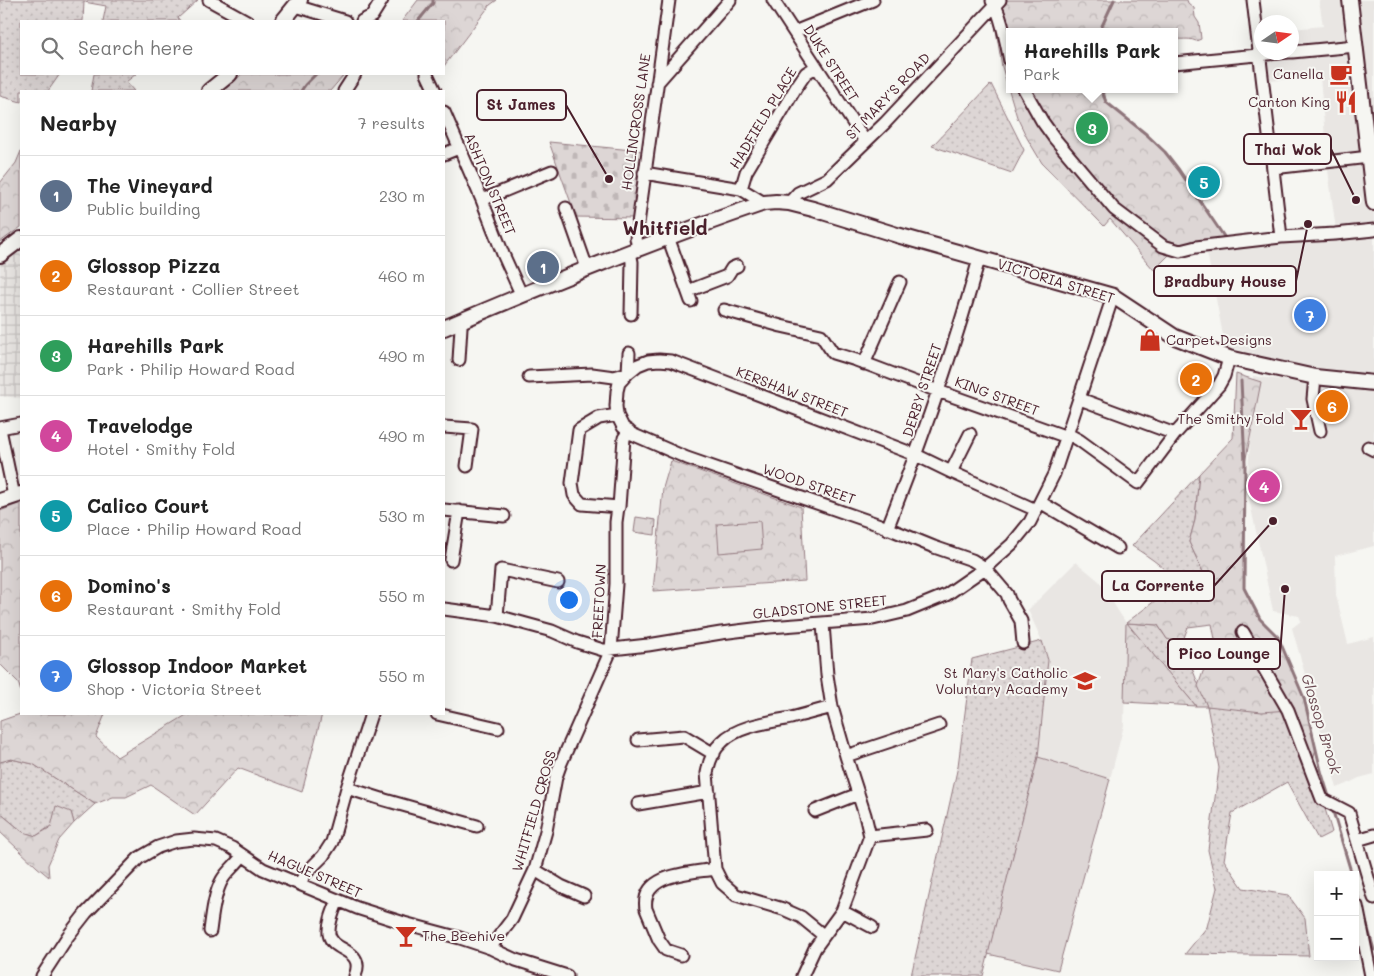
<!DOCTYPE html>
<html lang="en">
<head>
<meta charset="utf-8">
<style>
	body { margin:0; font-family:Mali,sans-serif; background:#f2f2f2; color:#222 }
	.controls { position:absolute; right:15px; bottom:15px; display:grid; overflow:hidden; border-radius:0px; box-shadow:0 5px 20px #0002 }
	.controls button { width:45px; height:45px; display:grid; place-items:center; padding:0; border:0; border-bottom:1px solid #e0e0e0; background:#fff; color:#222; font:25px sans-serif }
	.compass { position:absolute; left:1254px; top:15px; width:45px; height:45px; border-radius:50%; background:#fff; box-shadow:0 5px 20px #0002; rotate:77deg }
	.you { position:absolute; left:568px; top:599px; width:18px; height:18px; margin:-12px; border:4px solid #fff; border-radius:50%; background:#1a73e8; box-shadow:0 0 0 8px #1a73e833 }
	.badge { display:grid; place-items:center; width:32px; height:32px; border-radius:50%; background:#c8321e; color:#fff; font-size:16px; font-weight:700 }
	.pin { position:absolute; translate:-50% -50%; border:2px solid #fff; box-shadow:0 1px 5px #0006 }
	.popup { position:absolute; left:1006px; top:28px; width:172px; height:65px; box-sizing:border-box; display:grid; place-content:center; border-radius:0px; background:#fff; filter:drop-shadow(0 1px 4px #0005); font-size:16px; white-space:nowrap; color:#767676 }
	.popup b { font-size:19px; color:#222 }
	.popup::after { content:''; position:absolute; left:50%; top:100%; margin-left:-10px; border:10px solid transparent; border-top-color:#fff }
	.list { margin:0; padding:0; list-style:none }
	h2 { display:flex; justify-content:space-between; align-items:center; height:65px; margin:0; padding:0 20px; font-size:21px }
	h2 small { font-size:16px; font-weight:400; color:#767676 }
	.list li { display:grid; grid-template-columns:32px 1fr auto; gap:15px; align-items:center; box-sizing:border-box; height:80px; padding:0 20px; border-top:1px solid #e0e0e0 }
	.list b { display:block; font-size:19px; white-space:nowrap }
	.list p { margin:0; font-size:16px; white-space:nowrap; color:#767676 }
	.list em { font-size:16px; font-style:normal; color:#767676 }
	.icon { flex:none; width:28px; height:28px; fill:none; stroke:currentColor; stroke-width:2; stroke-linecap:round; stroke-linejoin:round }
	.map { position:relative; flex:none; width:1374px; height:976px; overflow:hidden }
	.search { position:absolute; background:#fff; box-shadow:0 5px 20px #0002; left:20px; top:20px; width:425px; height:55px; display:flex; align-items:center; gap:12px; box-sizing:border-box; padding:0 18px; border-radius:0px; color:#767676; font-size:19px }
	.panel { position:absolute; background:#fff; box-shadow:0 5px 20px #0002; left:20px; top:90px; width:425px; height:625px; border-radius:0px }
	.map>svg:first-child { display:block }
	.built { fill:#e9e6e3 }
	.industrial { fill:url(#industrial-grid) }
	.grass { fill:url(#grass-dots); stroke:#947a80 }
	.forest { fill:url(#forest-crowns); stroke:#947a80 }
	.cemetery { fill:url(#cemetery-stones); stroke:#947a80 }
	.pitch { fill:#ddd6d5; stroke:#947a80 }
	.lines { fill:none; stroke-linecap:round; stroke-linejoin:round }
	.stream { stroke:#8e747a; stroke-width:3 }
	.minor-casing { stroke:#4a1f2b; stroke-width:15 }
	.major-casing { stroke:#4a1f2b; stroke-width:18 }
	.minor { stroke:#f6f6f2; stroke-width:11 }
	.major { stroke:#f6f6f2; stroke-width:14 }
	.labels { text-anchor:middle; stroke-width:4; stroke-linejoin:round; paint-order:stroke }
	.street-label { font-size:14px; fill:#4a1f2b; stroke:#f6f6f2 }
	.poi-label { font-size:14px; fill:#4a1f2b; stroke:#f6f6f2; text-anchor:end }
	.water-label { font-size:15px; font-style:italic; fill:#6c4a52; stroke:#f6f6f2 }
	.district-label { font-size:19px; font-weight:bold; fill:#4a1f2b; stroke:#f6f6f2 }
	.leader { fill:none; stroke:#4a1f2b; stroke-width:2 }
	.callout-dot { fill:#4a1f2b; stroke:#f6f6f2; stroke-width:2 }
	.callout { fill:#f6f6f2; stroke:#4a1f2b; stroke-width:2 }
	.callout-label { font-size:15px; text-anchor:middle; font-weight:bold; fill:#4a1f2b }
</style>
</head>
<body>
<div class="map">
<svg width="1374" height="976" viewBox="0 0 1374 976">
	<defs>
		<pattern id="industrial-grid" width="8" height="8" patternUnits="userSpaceOnUse" patternTransform="scale(1.25)"><rect width="8" height="8" fill="#e9e6e3"/><path d="M0 4h8M4 0v8" fill="none" stroke="#c9c5c3"/></pattern>
		<pattern id="grass-dots" width="8" height="8" patternUnits="userSpaceOnUse" patternTransform="scale(1.25)"><rect width="8" height="8" fill="#ddd6d5"/><path d="M2 2h.1M6 6h.1" fill="none" stroke="#bfb7b7" stroke-width="1.8" stroke-linecap="round"/></pattern>
		<pattern id="forest-crowns" width="20" height="18" patternUnits="userSpaceOnUse" patternTransform="scale(1.25)"><rect width="20" height="18" fill="#ddd6d5"/><path d="M2 6a3 3 0 1 1 6 0M12 15a3 3 0 1 1 6 0" fill="none" stroke="#bfb7b7"/></pattern>
		<pattern id="cemetery-stones" width="16" height="16" patternUnits="userSpaceOnUse" patternTransform="scale(1.25)"><rect width="16" height="16" fill="#ddd6d5"/><path d="M2 7V4a2 2 0 0 1 4 0v3zM10 15v-3a2 2 0 0 1 4 0v3z" fill="#bfb7b7"/></pattern>
	</defs>
	<rect width="100%" height="100%" fill="#f6f6f2"/>
	<filter id="ink" filterUnits="userSpaceOnUse"><feTurbulence type="fractalNoise" baseFrequency=".02" numOctaves="2"/><feDisplacementMap in="SourceGraphic" scale="10" xChannelSelector="R" yChannelSelector="G"/><feConvolveMatrix kernelMatrix="1 2 1 2 8 2 1 2 1" color-interpolation-filters="sRGB"/></filter>
	<g filter="url(#ink)">
		<path class="built" d="M1319,0H1374V546L1335,556L1336,595L1348,644L1374,637V774L1359,778L1345,785L1337,788L1292,628L1301,621L1300,618L1299,616L1273,611L1247,489L1252,409L1253,376L1296,382L1305,385L1308,368L1225,346L1207,252L1337,238L1327,162L1320,76L1270,81L1267,53L1292,52V29L1323,26Z
			M1076,562L1099,581L1126,623L1124,725L1110,779L1038,757L1048,660L1042,641L1028,610Z"/>
		<path class="industrial" d="M21,248V398L0,396V265Z"/>
		<path class="grass" d="M0,0H198L178,18L180,21H103L106,6L84,2L83,21H21V74H60L48,91H21V102L0,96Z
			M94,74H136L126,82L134,91H91Z
			M991,84L1024,150L1012,173L932,146Z
			M1199,474L1195,520L1189,542L1203,572L1188,591L1180,590C1169,569 1152,559 1132,546Z
			M1126,623L1158,625L1167,639L1182,643L1207,706L1288,710L1312,766L1332,832L1318,839L1287,782L1232,813L1224,860L1243,888L1288,895L1305,918L1309,956L1185,954L1207,927L1217,888L1208,850L1219,768L1207,706H1196Z
			M1042,641L1048,660L1038,757L983,976H911L958,766L972,659Z
			M11,759L33,764L95,804L74,823L71,812L36,836L23,832L0,813V762Z"/>
		<path class="forest" d="M418,0H497L490,5L444,66V21H402Z
			M1000,0H1187L1188,3L1194,8L1195,17L1199,23L1200,30L1201,39L1196,41C1187,37 1181,41 1175,38L1174,32H1010L1009,61Z
			M995,24L1009,70L1010,89H1018L1024,100L1051,142L1113,213L1171,253L1154,270L1110,219L1104,226L1042,163L1027,138L1017,117L1002,67Z
			M242,74H343V76L330,91H223Z
			M1024,89H1104L1106,102L1146,134L1165,152L1179,170L1229,244L1180,251L1114,209Z
			M21,151V227L0,242V183L16,163Z
			M1236,374L1261,382L1245,463L1243,559L1244,588L1260,619L1278,637L1304,698L1316,748L1312,766L1288,710L1262,712L1207,706L1198,686L1205,666L1217,649L1212,624L1188,627L1182,643L1167,639L1158,625L1127,623L1196,706L1124,702L1126,623L1169,590L1188,591L1203,572L1189,542L1195,520L1199,474L1233,438Z
			M671,461L801,507L805,581L653,591L663,488Z
			M21,503V692L18,682L0,664V511Z
			M636,517L656,520L655,535L634,532Z
			M21,711V714H105L96,737L117,757L188,714H322L302,792L238,768L195,815L151,785L126,797H113L95,804L33,764L11,759L0,762V721L20,714Z
			M56,806L71,812L74,823L59,840L48,865L49,877L37,867L0,832V813L23,832L36,836L51,827Z"/>
		<path class="cemetery" d="M549,142L643,151L634,218L576,217Z"/>
		<path class="pitch" d="M760,521L762,549L719,553L717,524Z
			M1038,757L1110,779L1058,970L988,954Z"/>
		<g class="lines">
			<path class="stream" d="M418,21L433,3V0
				M1102,32V26L1114,0
				M1101,89L1106,102L1146,134L1165,152L1179,170L1227,241
				M301,91L305,85L316,74
				M1241,381L1245,463L1244,588L1260,619L1278,637L1304,698L1321,771L1330,800
				M1332,808L1352,875
				M1355,886L1360,904
				M1366,922L1374,950"/>
			<defs>
				<path id="minor" d="M209,0L247,21
					M773,0L865,141
					M1253,0L1281,237
					M992,1C1001,11 1007,47 1010,61
					M296,6L345,21
					M362,21L372,16L382,0
					M794,32L873,0
					M1292,52L1356,46
					M1174,63L1289,52
					M427,74L435,91
					M657,83L730,0
					M1024,89L1042,121L1055,139L1114,209L1163,246L1180,251L1196,247L1281,237L1335,234L1374,230
					M344,91L355,74
					M444,112L482,200L503,254L522,296
					M444,154L459,148
					M1273,168L1369,157
					M644,173L741,189L764,203
					M741,189L746,172L797,86L806,73L816,67
					M482,200L552,171
					M789,203L798,193L827,179L885,123L1000,0
					M566,208L587,268
					M668,237L691,301
					M638,248L636,238L669,0
					M630,252L632,262L631,314
					M688,291L727,276L732,268L737,266
					M724,310L781,326L821,335L833,353L856,360L938,391L1067,437
					M629,353L628,373L619,383L617,391L616,406L617,415L623,427L632,434L687,458L880,525L934,547L972,560L985,568L1007,594L1009,600L1021,621L1023,643
					M459,360L461,327L459,321
					M864,364L900,282
					M529,377L592,374L614,377L628,373L638,365L648,361L659,360L671,361L916,455L951,472L1036,510
					M1315,377L1313,399L1320,431
					M1080,399L1175,434
					M617,415L599,418L579,430L572,483L574,495L582,504L619,507L624,438L629,431
					M444,427L472,429L467,466
					M0,428L21,424
					M0,429L14,496
					M1068,434L1079,440L1138,483L1175,434L1219,385L1224,376L1229,358
					M1368,447L1374,450
					M951,472L970,434
					M1040,502L1118,548
					M444,510L504,516
					M887,529C922,440 954,350 979,259
					M451,560L459,511
					M444,609L497,616L552,631L577,642L603,650L648,645L721,633L770,627L873,619L907,611L946,595L985,568L1012,544L1030,522L1054,474L1113,296
					M497,616L501,570L558,582
					M1243,632L1288,710L1322,799L1349,813L1374,898
					M437,714L498,728
					M638,740L684,736L714,754
					M846,756L939,725
					M347,788L385,800L477,826
					M638,804L709,792
					M815,811L858,794
					M870,836L927,830
					M1357,840L1374,835
					M535,870L561,886L584,896
					M300,883L305,874L323,856L332,842L347,788L371,714
					M338,900C334,910 328,923 329,934C332,953 366,948 355,976
					M1357,906L1371,976
					M842,911L872,927
					M210,931C212,916 214,894 222,880C227,871 236,865 242,856
					M823,935L801,917L783,909L736,895L722,883L715,869L707,773C709,762 714,749 722,742C737,726 770,722 791,718C805,714 818,711 832,707
					M490,948L512,919L535,870L546,831L556,777L561,763L611,650L616,584V522L618,507
					M681,955L666,950L659,940L646,909C640,873 692,873 715,869
					M42,976L68,936L86,913L139,858L158,847L176,841L194,839L216,841L232,848L263,869L357,908L404,923L460,938L490,948L516,960L567,976
					M802,976L815,948L842,911L870,836L865,815L846,756L832,707L827,675L823,624"/>
				<path id="major" d="M1350,0L1374,203
					M283,21L300,0
					M209,91L230,74
					M0,255L21,239
					M444,328C549,283 655,240 764,203L776,202L789,203L813,209L897,235L1113,296L1175,337L1229,358L1315,377L1374,383
					M0,501L21,494"/>
			</defs>
			<use href="#minor" class="minor-casing"/>
			<use href="#major" class="major-casing"/>
			<use href="#minor" class="minor"/>
			<use href="#major" class="major"/>
		</g>
	</g>
	<defs>
		<symbol id="cafe-bare" viewBox="-9 -9 18 18"><path d="M-5.5-4.5H6V0H3Q3 3.5 0 3.5H-2.5Q-5.5 3.5-5.5 0ZM3-3.2v2h1.7v-2ZM-6 4.5H4V6H-6Z" fill="#c8321e" stroke="#f6f6f2" stroke-width="2.5" paint-order="stroke"/></symbol>
		<symbol id="restaurant-bare" viewBox="-9 -9 18 18"><path d="M-5-6h1v4h1v-4h1v4h1v-4h1v5L-1.5 .5V6h-2V.5L-5-1ZM5-6V6H3V1.5H1.5Q1.5-4 5-6Z" fill="#c8321e" stroke="#f6f6f2" stroke-width="2.5" paint-order="stroke"/></symbol>
		<symbol id="shop-bare" viewBox="-9 -9 18 18"><path d="M-5-2.5h2.3a2.7 3.5 0 0 1 5.4 0H5L5.5 6h-11ZM-1.5-2.5h3a1.5 2.3 0 0 0-3 0Z" fill="#c8321e" stroke="#f6f6f2" stroke-width="2.5" paint-order="stroke"/></symbol>
		<symbol id="bar-bare" viewBox="-9 -9 18 18"><path d="M-6-5H6L.8 .8V4.5H3.5V6h-7V4.5H-.8V.8Z" fill="#c8321e" stroke="#f6f6f2" stroke-width="2.5" paint-order="stroke"/></symbol>
		<symbol id="school-bare" viewBox="-9 -9 18 18"><path d="M0-5L7-2L0 1L-7-2ZM-4 1L0 2.5L4 1V4Q0 6-4 4Z" fill="#c8321e" stroke="#f6f6f2" stroke-width="2.5" paint-order="stroke"/></symbol>
	</defs>
	<g fill-rule="evenodd">
		<use href="#cafe-bare" x="1325" y="58" width="32" height="32"/>
		<use href="#restaurant-bare" x="1330" y="86" width="32" height="32"/>
		<use href="#shop-bare" x="1134" y="324" width="32" height="32"/>
		<use href="#bar-bare" x="1285" y="403" width="32" height="32"/>
		<use href="#school-bare" x="1069" y="665" width="32" height="32"/>
		<use href="#bar-bare" x="390" y="920" width="32" height="32"/>
	</g>
	<g class="labels">
		<g class="street-label">
			<text transform="translate(831 63) rotate(57)" y="5">DUKE STREET</text>
			<text transform="translate(888 96) rotate(-46)" y="5">ST MARY'S ROAD</text>
			<text transform="translate(763 118) rotate(-59)" y="5">HADFIELD PLACE</text>
			<text transform="translate(636 122) rotate(-82)" y="5">HOLLINCROSS LANE</text>
			<text transform="translate(490 184) rotate(67)" y="5">ASHTON STREET</text>
			<text transform="translate(1056 281) rotate(17)" y="5">VICTORIA STREET</text>
			<text transform="translate(922 390) rotate(-72)" y="5">DERBY STREET</text>
			<text transform="translate(792 392) rotate(21)" y="5">KERSHAW STREET</text>
			<text transform="translate(997 396) rotate(20)" y="5">KING STREET</text>
			<text transform="translate(809 484) rotate(19)" y="5">WOOD STREET</text>
			<text transform="translate(599 601) rotate(-87)" y="5">FREETOWN</text>
			<text transform="translate(820 607) rotate(-6)" y="5">GLADSTONE STREET</text>
			<text transform="translate(534 811) rotate(-74)" y="5">WHITFIELD CROSS</text>
			<text transform="translate(315 874) rotate(23)" y="5">HAGUE STREET</text>
		</g>
		<g class="poi-label">
			<text x="1324" y="79">Canella</text>
			<text x="1330" y="107">Canton King</text>
			<text x="1166" y="345" text-anchor="start">Carpet Designs</text>
			<text x="1284" y="424">The Smithy Fold</text>
			<text x="1068" y="678">St Mary's Catholic<tspan x="1068" dy="16">Voluntary Academy</tspan></text>
			<text x="422" y="941" text-anchor="start">The Beehive</text>
		</g>
		<g class="water-label">
			<text transform="translate(1321 724) rotate(73)" y="5">Glossop Brook</text>
		</g>
		<g class="district-label">
			<text x="665" y="235">Whitfield</text>
		</g>
	</g>
	<path class="leader" d="M609 179L566 105M1356 200L1331 149M1308 224L1296 281M1273 521L1214 586M1285 589L1280 654"/>
	<g class="callout-dot">
		<circle cx="609" cy="179" r="5"/>
		<circle cx="1356" cy="200" r="5"/>
		<circle cx="1308" cy="224" r="5"/>
		<circle cx="1273" cy="521" r="5"/>
		<circle cx="1285" cy="589" r="5"/>
	</g>
	<g class="callout">
		<rect x="477" y="90" width="89" height="30" rx="5"/>
		<rect x="1244" y="134" width="87" height="30" rx="5"/>
		<rect x="1154" y="266" width="142" height="30" rx="5"/>
		<rect x="1102" y="571" width="112" height="30" rx="5"/>
		<rect x="1168" y="639" width="112" height="30" rx="5"/>
	</g>
	<g class="callout-label">
		<text x="521" y="110">St James</text>
		<text x="1288" y="155">Thai Wok</text>
		<text x="1225" y="287">Bradbury House</text>
		<text x="1158" y="591">La Corrente</text>
		<text x="1224" y="659">Pico Lounge</text>
	</g>
</svg>
<div class="controls">
<button>+</button>
<button>−</button>
</div>
<svg class="compass" viewBox="-18 -18 36 36"><path d="M0-13l5 13h-10z" fill="#e53935"/><path d="M0 13l5-13h-10z" fill="#767676"/></svg>
<div class="you"></div>
<div class="pin badge" style="left:543px;top:267px;background:#5c6f8a">1</div>
<div class="pin badge" style="left:1196px;top:379px;background:#e8710a">2</div>
<div class="pin badge" style="left:1092px;top:128px;background:#2e9e5b">3</div>
<div class="popup"><b>Harehills Park</b>Park</div>
<div class="pin badge" style="left:1264px;top:486px;background:#d1479c">4</div>
<div class="pin badge" style="left:1204px;top:182px;background:#0f9aa8">5</div>
<div class="pin badge" style="left:1332px;top:406px;background:#e8710a">6</div>
<div class="pin badge" style="left:1310px;top:315px;background:#3f7fe0">7</div>
<div class="search"><svg class="icon" aria-label="search" viewBox="0 0 24 24"><circle cx="10" cy="10" r="6"/><path d="M15 15l6 6"/></svg>Search here</div>
<section class="panel">
<h2>Nearby<small>7 results</small></h2>
<ul class="list">
<li><span class="badge" style="background:#5c6f8a">1</span><div><b>The Vineyard</b><p>Public building</p></div><em>230 m</em></li>
<li><span class="badge" style="background:#e8710a">2</span><div><b>Glossop Pizza</b><p>Restaurant · Collier Street</p></div><em>460 m</em></li>
<li><span class="badge" style="background:#2e9e5b">3</span><div><b>Harehills Park</b><p>Park · Philip Howard Road</p></div><em>490 m</em></li>
<li><span class="badge" style="background:#d1479c">4</span><div><b>Travelodge</b><p>Hotel · Smithy Fold</p></div><em>490 m</em></li>
<li><span class="badge" style="background:#0f9aa8">5</span><div><b>Calico Court</b><p>Place · Philip Howard Road</p></div><em>530 m</em></li>
<li><span class="badge" style="background:#e8710a">6</span><div><b>Domino's</b><p>Restaurant · Smithy Fold</p></div><em>550 m</em></li>
<li><span class="badge" style="background:#3f7fe0">7</span><div><b>Glossop Indoor Market</b><p>Shop · Victoria Street</p></div><em>550 m</em></li>
</ul>
</section>
</div>
</body>
</html>
